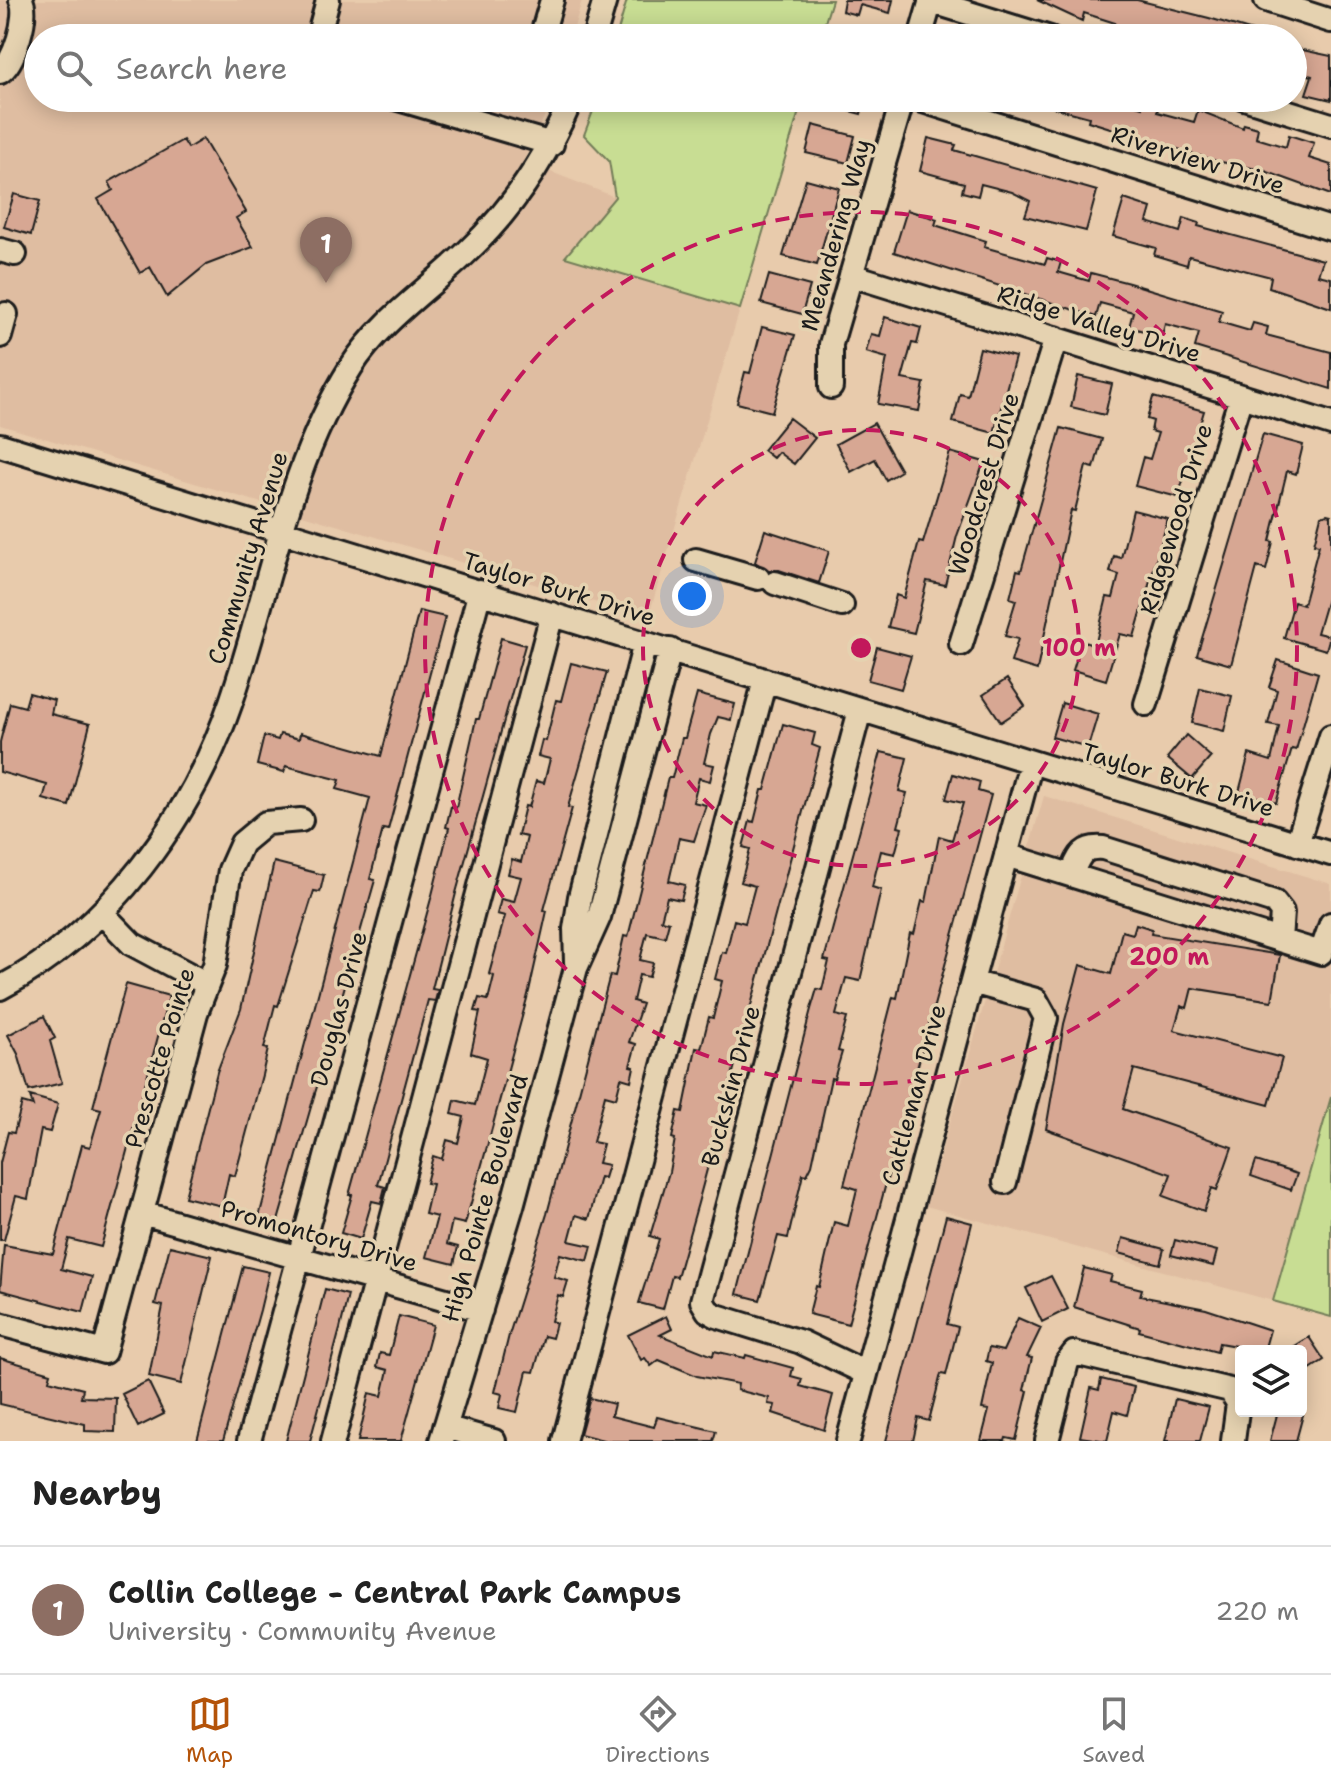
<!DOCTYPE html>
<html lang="en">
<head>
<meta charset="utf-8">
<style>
	body { margin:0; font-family:"Shantell Sans",sans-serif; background:#f2f2f2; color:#222 }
	.controls { position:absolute; right:24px; bottom:24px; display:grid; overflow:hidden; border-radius:8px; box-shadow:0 4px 20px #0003 }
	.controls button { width:72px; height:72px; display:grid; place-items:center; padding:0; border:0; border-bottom:2px solid #e0e0e0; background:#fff; color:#222; font:40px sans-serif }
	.you { position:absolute; left:692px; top:596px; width:28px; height:28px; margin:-20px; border:6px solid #fff; border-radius:50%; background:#1a73e8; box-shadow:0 0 0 12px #1a73e833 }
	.badge { display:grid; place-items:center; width:52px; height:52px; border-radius:50%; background:#b45309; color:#fff; font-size:26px; font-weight:700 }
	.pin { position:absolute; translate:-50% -66px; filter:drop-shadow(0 2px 4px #0008) }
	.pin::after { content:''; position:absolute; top:42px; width:28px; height:24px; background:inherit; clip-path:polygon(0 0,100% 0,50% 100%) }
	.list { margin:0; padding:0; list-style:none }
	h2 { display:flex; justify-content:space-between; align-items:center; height:104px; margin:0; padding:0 32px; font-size:34px }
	h2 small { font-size:26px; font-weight:400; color:#767676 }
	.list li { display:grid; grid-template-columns:52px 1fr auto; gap:24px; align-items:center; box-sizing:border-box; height:128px; padding:0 32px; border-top:2px solid #e0e0e0 }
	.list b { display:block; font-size:30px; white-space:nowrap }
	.list p { margin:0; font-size:26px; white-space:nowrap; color:#767676 }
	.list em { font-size:26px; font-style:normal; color:#767676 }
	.icon { flex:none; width:44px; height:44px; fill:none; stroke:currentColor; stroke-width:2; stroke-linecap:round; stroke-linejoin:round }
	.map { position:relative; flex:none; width:1331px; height:1441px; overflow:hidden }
	.search { position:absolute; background:#fff; box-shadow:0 4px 20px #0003; left:24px; right:24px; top:24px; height:88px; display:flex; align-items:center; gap:20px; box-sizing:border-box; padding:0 28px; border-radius:44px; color:#767676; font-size:30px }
	.sheet { height:232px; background:#fff }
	nav { display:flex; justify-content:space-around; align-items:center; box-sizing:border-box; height:112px; border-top:2px solid #e0e0e0; background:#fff; font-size:22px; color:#767676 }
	nav a { display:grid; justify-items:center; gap:4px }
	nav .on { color:#b45309 }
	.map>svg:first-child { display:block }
	.built { fill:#dfbda1 }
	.green { fill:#c8dd93; stroke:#727c58; stroke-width:2 }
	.building { fill:#d7a793; stroke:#1c1c1c; stroke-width:2 }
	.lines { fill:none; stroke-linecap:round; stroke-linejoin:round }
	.minor-casing { stroke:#1c1c1c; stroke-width:28 }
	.minor { stroke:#e5d2b0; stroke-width:22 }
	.ring { fill:none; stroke:#c2185b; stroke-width:4; stroke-dasharray:14 10 }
	.labels { text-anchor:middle; stroke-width:7; stroke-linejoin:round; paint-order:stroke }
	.street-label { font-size:24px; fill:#1c1c1c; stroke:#e5d2b0 }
	.centre { fill:#c2185b; stroke:#e5d2b0; stroke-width:4 }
	.ring-label { font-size:24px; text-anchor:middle; font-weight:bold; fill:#c2185b; stroke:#e5d2b0; stroke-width:7; stroke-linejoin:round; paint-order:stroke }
</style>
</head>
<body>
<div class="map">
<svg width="1331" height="1441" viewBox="0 0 1331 1441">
	<rect width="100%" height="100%" fill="#e8cbac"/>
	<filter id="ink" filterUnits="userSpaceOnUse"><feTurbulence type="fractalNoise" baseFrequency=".0125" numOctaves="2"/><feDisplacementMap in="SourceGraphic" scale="16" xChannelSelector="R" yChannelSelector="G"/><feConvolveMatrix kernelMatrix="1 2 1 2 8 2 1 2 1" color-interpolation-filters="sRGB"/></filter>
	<g filter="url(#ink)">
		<path class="built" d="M0,0H582L571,38H38V98H553L523,161L615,197L566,258L740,309L648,618L0,425Z
			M1044,796L1331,884V1097L1273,1301L926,1206Z"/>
		<path class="green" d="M627,0H832L820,38H616Z
			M598,98H803L740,309L565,257L615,197L609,161L584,135Z
			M1331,1097V1317L1273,1301Z"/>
		<path class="building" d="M844,0H893L890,13L860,5L857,15L842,11Z
			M1037,0H1137L1209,18L1263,34V38H1143L1113,31L1115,23L1084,13L1082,21Z
			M1293,48L1331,56V100L1306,94L1312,76L1293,71Z
			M815,98H865L861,114L815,102Z
			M1033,98H1113L1142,107L1145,98L1160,103L1157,112L1194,122L1198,110L1243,128L1244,124L1258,128L1256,138L1286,147L1289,135L1314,143L1309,158L1331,165V195L1262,170L1216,161L1088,121L1089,117L1033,102Z
			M813,125L855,136L848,163L806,153Z
			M928,138L956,145L954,150L1097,191L1086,231L1025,216L1030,201L1012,192L981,184L978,196L962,192L964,183L920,171Z
			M203,139L246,212L236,218L253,247L206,265L167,297L150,267L140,273L98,199L113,190L109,182L183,140L188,148Z
			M806,179L839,188L817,265L783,256Z
			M14,194L40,201L31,235L4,227Z
			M1124,199L1151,208L1147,222L1180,232L1184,218L1199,223L1198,226L1323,260L1318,275L1331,278V308L1269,287L1271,277L1189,256L1187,265L1154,255L1156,248L1113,236Z
			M907,210L937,219L935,225L986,241L984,247L1045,264L1047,258L1061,262L1058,272L1089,281L1091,273L1129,283L1222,311L1219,322L1250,331L1253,323L1268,327L1266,335L1331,352V389L1195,347L1199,333L1165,324L1162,336L1129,327L1133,312L1100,303L1096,317L894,252Z
			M769,275L810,286L802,314L761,303Z
			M885,317L921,328L917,344L912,343L902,379L924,383L919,411L878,404L887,358L866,352L871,334L880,336Z
			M762,327L795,335L772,412L737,403L745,372L750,373Z
			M980,348L1015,357L994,433L953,422L960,394L968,396Z
			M1078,376L1112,384L1105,415L1071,407Z
			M1153,397L1204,411L1178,497L1135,486L1143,457L1150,459L1158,433L1151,431L1153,421L1147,419Z
			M789,418L815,438L794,464L778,452L773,458L763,450Z
			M874,423L901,471L886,480L875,459L851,472L836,444Z
			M1061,428L1102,439L1094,468L1086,466L1075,511L1071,510L1037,670L1011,662L1018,639L1005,636L1016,600L1010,598L1017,570L1021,571Z
			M1263,434L1303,445L1296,474L1287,471L1270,541L1273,542L1266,570L1257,567L1231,665L1197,655Z
			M950,452L984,462L957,536L945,585L927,581L914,633L888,627L896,595L904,598L919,542L923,543Z
			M1133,510L1168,519L1134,637L1120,634L1106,680L1073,670L1082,641L1095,646L1107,597L1113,598L1119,575L1110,572L1114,556L1121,558Z
			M1327,514L1331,515V600L1327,599L1317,633L1330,636L1326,650L1284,638L1294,602L1303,605L1319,545L1314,544L1321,516Z
			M765,530L829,551L819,583L779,570L769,571L755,562Z
			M419,611L445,617L388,830L383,829L370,879L375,880L340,1003L324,1075L321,1074L315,1093L278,1221L259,1217L370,798L337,789L340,780L286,766L284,772L257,765L264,736L278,740L280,734L299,739L300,733L381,756Z
			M501,638L525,645L456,893L432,989L438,990L435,1001L428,1000L386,1155L378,1185L385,1187L381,1203L372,1201L361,1239L341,1233L352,1195H349L432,895L449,828L446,827L451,806L456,808L476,719H479Z
			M877,647L911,656L901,689L868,680Z
			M1278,660L1318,673L1296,750L1292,749L1276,803L1239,792L1249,754L1271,761L1279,726L1268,724L1277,690L1269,687Z
			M571,663L607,672L568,807L572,808L544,910L547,911L529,991L488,1143L465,1224L452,1221L447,1244L458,1247L454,1264L426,1257L437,1217L425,1214L432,1184L426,1183L433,1156L442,1159L447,1140L458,1143L464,1117L452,1114L455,1100L475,1105L487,1058L471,1053L480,1012L475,1011L479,998L488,1000L494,976L489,974L505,916L497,914L501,899L514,902L521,877L508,874L512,859L521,862L527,837L518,835L525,806L529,807L536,781L544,783L550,759L538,756L542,740L546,741L556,700L561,701Z
			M1007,679L1025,706L1001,722L983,695Z
			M1200,688L1232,696L1224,731L1192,723Z
			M29,693L54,700L51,714L90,724L69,806L43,799L47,785L0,772V742L10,703L25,707Z
			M697,694L735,704L731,720L718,717L711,734L704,763L714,765L710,781L699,778L693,802L706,805L694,841L679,838L669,881L685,885L681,900L667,897L661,920L669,922L665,937L647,933L640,960L653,963L649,977L639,975L633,1001L642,1004L629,1042L636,1044L630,1066L634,1067L631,1081L621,1078L616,1098L605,1095L593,1142L603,1144L598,1163L608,1165L604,1178L600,1177L589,1219L576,1215L569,1241L592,1246L588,1261L560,1254L554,1277L568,1281L563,1297L558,1295L551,1321L556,1323L552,1338L544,1336L534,1372L527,1371L517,1412L499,1408L502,1394L495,1392L509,1335L547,1214L610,975L615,976L624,936L628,937L668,778H672L682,738H685Z
			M1062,703L1098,714L1088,747L1052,737Z
			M783,724L815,733L812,745L820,748L698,1203L677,1277L672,1276L663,1309L639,1303L659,1239L650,1236L669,1172L675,1139L672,1138L678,1111L683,1112L696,1048L701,1049L709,1017L713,1018L722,981L715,979L722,952L726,953L734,920L745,923L755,886L741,882L750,849L743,847L750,821L754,822L762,790H765Z
			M1186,735L1211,757L1192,779L1167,758Z
			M881,752L907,758L899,791L907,793L898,827L902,828L895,854L881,851L872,887L881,890L860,981L846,978L836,1015L847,1018L838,1051L842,1052L834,1079L831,1078L812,1165L807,1175L803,1174L788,1238L778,1236L760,1300L737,1294L811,1009L817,989L822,990L829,961L824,960Z
			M953,774L980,782L978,791L991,795L848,1324L809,1314L816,1286L819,1287L834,1222L848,1226L857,1189L844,1185L893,997L897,998L910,933L914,934L922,901L926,902L939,836L952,840L963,803L946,799Z
			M274,862L324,875L320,892L314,891L278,1006L275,1005L264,1048L268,1049L262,1075L235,1176L229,1174L222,1206L185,1197L217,1072L241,1009Z
			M1136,924L1152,929L1151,934L1280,955L1272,1001L1192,988L1187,1008L1181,1006L1174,1030L1282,1058L1269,1105L1134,1069L1123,1109L1232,1147L1217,1190L1212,1188L1204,1211L1163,1196L1171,1174L1046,1129L1064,1024L1080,965L1111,974L1122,931L1133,934Z
			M126,984L169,996L101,1247L69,1239L61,1269L92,1277L83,1312L0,1290L4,1245L53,1254L82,1145L90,1147L101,1109L93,1107Z
			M44,1016L55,1038L50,1041L62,1083L29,1091L18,1054L8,1035Z
			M30,1096L58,1104L50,1132L41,1130L28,1199L16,1196L4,1240H0V1163L8,1132L14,1133L22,1103L33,1106Z
			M1256,1161L1297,1174L1291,1190L1251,1176Z
			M946,1216L972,1223L947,1324L958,1327L946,1375L941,1374L929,1421L918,1418L913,1441H886Z
			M1123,1238L1164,1249L1160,1264L1119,1253Z
			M1175,1240L1217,1251L1213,1266L1171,1255Z
			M170,1246L212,1256L181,1384L149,1376L163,1306L155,1304Z
			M243,1266L269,1272L260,1310L223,1441H197Z
			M1084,1268L1112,1275L1110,1281L1142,1289L1140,1296L1206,1309L1270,1330L1264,1351L1219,1343L1217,1352L1139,1331L1140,1328L1074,1307Z
			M1051,1276L1068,1309L1042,1322L1026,1288Z
			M325,1289L348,1295L340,1329L310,1441H286Z
			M399,1316L433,1325L401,1441H358L369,1393L382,1396L388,1370L377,1367L380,1353L389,1355Z
			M666,1316L672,1329L660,1335L713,1356L714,1351L745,1358L746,1355L793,1368L791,1376L802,1379L800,1386L833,1395L824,1430L773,1413L775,1405L768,1404L769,1398L737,1390L738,1384L697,1376L659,1360L651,1366L645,1358L641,1360L628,1335Z
			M1018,1318L1041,1328L1027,1357L1032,1358L1024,1390L1028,1391L1016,1440L1006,1438L1005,1441H981L989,1410L982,1409L992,1363L986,1361L989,1348L1003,1351Z
			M1309,1337L1324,1360L1301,1375V1351H1287Z
			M0,1358L51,1373L49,1380L83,1389L81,1397L116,1398L115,1432L85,1431V1424L0,1404Z
			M1101,1379L1134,1387L1127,1415L1114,1411L1107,1441L1080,1437L1091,1388L1099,1390Z
			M148,1381L164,1414L138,1427L122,1394Z
			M590,1398L614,1404L611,1416L654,1427L657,1417L716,1431L713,1441H607L580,1434Z
			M1175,1399L1209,1407L1200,1441H1165Z
			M1278,1411H1304L1296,1441H1270Z"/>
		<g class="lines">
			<defs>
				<path id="minor" d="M1266,0L1331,21
					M930,1L1050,38
					M318,38L328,0
					M541,38L552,0
					M594,38L605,0
					M920,38L931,0
					M0,72C14,64 29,15 21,0
					M395,98L552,144
					M913,98L1331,229
					M1244,98L1331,125
					M0,250L15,254
					M851,275L1331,424
					M0,336L6,314
					M831,387V344L903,98
					M0,445L1331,854
					M696,560L758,578
					M775,583L842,605
					M961,644L1056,338
					M1146,704L1241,396
					M860,710L702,1301L708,1311L717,1316L801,1342L866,1373
					M1297,844L1331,736
					M1006,855L1321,953L1331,924
					M1071,875C1079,857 1081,846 1103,848L1274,902L1282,912L1280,940
					M103,914L132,944L207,984
					M576,962L575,929L580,897L645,643
					M972,982L1036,1000L1046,1018L1005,1182
					M0,988C109,931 191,818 231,702C270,589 286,470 351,367C380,321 429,289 467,252C514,208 547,156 572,98
					M142,1213L481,1310
					M0,1324L104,1352L196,1013L215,965L230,870L242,843L266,823L301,820
					M445,1427L494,1441
					M249,1441L480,591
					M333,1441L552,614
					M441,1441L512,1206L576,968L599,917L670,650
					M564,1441L765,680
					M848,1441L1031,763
					M1047,1441L1067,1362L1074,1353L1230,1390L1238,1403L1233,1441"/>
			</defs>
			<use href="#minor" class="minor-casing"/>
			<use href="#minor" class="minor"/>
		</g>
	</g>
	<g class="ring">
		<circle cx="861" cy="648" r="218"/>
		<circle cx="861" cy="648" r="436"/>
	</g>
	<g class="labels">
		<g class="street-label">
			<text transform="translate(1198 160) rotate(17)" y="8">Riverview Drive</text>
			<text transform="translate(836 235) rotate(-74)" y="8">Meandering Way</text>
			<text transform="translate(1099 324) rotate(17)" y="8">Ridge Valley Drive</text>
			<text transform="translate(984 484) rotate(-73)" y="8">Woodcrest Drive</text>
			<text transform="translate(1176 519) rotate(-73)" y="8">Ridgewood Drive</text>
			<text transform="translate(248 558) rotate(-73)" y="8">Community Avenue</text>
			<text transform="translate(559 589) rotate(17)" y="8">Taylor Burk Drive</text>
			<text transform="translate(1178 780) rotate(17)" y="8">Taylor Burk Drive</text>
			<text transform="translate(339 1009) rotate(-75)" y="8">Douglas Drive</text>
			<text transform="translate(160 1058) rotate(-73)" y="8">Prescotte Pointe</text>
			<text transform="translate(731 1086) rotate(-75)" y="8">Buckskin Drive</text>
			<text transform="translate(914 1095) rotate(-75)" y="8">Cattleman Drive</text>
			<text transform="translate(485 1198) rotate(-74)" y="8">High Pointe Boulevard</text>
			<text transform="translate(319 1236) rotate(16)" y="8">Promontory Drive</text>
		</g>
	</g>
	<circle cx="861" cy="648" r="12" class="centre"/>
	<g class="ring-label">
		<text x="1079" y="656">100 m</text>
		<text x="1169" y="965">200 m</text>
	</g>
</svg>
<div class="controls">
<button><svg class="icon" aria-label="layers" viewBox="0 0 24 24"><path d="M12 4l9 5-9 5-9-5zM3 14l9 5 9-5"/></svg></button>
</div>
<div class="you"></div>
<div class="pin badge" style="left:326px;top:283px;background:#8d6e63">1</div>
<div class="search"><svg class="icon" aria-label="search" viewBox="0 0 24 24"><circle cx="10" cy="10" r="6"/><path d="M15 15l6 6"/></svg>Search here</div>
</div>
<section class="sheet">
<h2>Nearby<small></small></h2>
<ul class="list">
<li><span class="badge" style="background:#8d6e63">1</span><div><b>Collin College - Central Park Campus</b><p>University · Community Avenue</p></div><em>220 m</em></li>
</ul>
</section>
<nav>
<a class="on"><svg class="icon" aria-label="map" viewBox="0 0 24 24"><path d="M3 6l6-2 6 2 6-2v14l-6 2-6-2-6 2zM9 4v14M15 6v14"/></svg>Map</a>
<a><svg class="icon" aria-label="directions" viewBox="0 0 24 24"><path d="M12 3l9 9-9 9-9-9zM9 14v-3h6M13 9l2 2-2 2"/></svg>Directions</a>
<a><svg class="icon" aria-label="saved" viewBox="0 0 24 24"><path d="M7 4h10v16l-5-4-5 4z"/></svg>Saved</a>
</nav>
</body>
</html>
